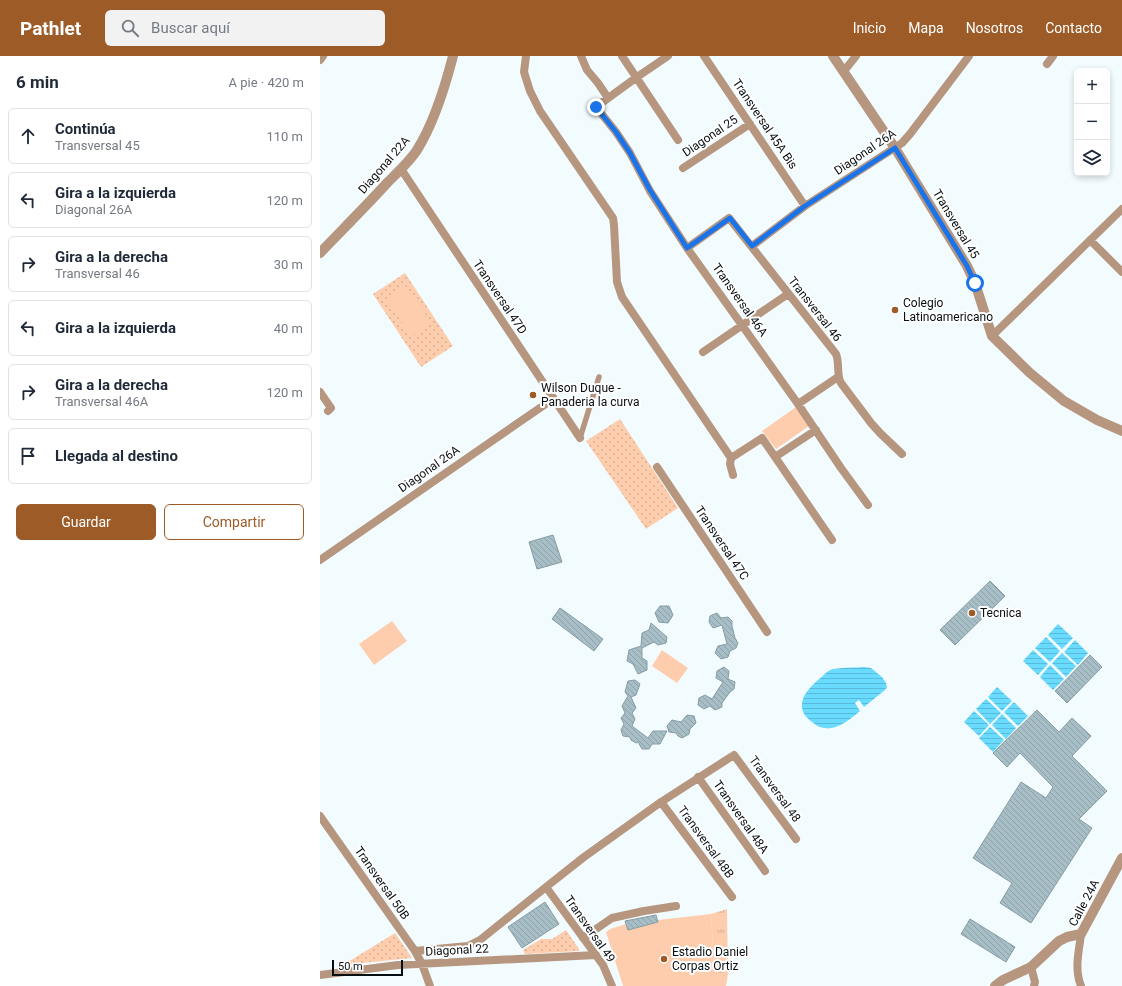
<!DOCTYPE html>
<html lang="es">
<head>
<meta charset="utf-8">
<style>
	body { margin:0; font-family:Roboto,sans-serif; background:#f2f2f3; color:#1f2937 }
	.controls { position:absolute; right:12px; top:12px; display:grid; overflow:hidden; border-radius:6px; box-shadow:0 2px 6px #0003 }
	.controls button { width:36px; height:36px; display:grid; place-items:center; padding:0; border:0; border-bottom:1px solid #e0e1e3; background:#fff; color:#1f2937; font:20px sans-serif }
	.scale { position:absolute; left:12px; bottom:10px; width:71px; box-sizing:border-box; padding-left:4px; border:2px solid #070e11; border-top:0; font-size:11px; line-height:14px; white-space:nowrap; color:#070e11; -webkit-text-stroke:3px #fff; paint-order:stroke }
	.stop { position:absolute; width:12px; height:12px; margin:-9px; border:3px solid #1a73e8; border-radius:50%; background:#fff }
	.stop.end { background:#1a73e8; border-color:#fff; box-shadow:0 1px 4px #0008 }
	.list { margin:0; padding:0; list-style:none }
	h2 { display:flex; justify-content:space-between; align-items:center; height:52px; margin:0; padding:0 16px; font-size:17px }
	h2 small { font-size:13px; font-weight:400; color:#747a83 }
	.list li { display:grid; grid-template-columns:26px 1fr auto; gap:12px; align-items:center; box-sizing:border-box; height:56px; margin:0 8px 8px; padding:0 8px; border:1px solid #e0e1e3; border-radius:6px }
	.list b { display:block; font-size:15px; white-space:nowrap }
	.list p { margin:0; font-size:13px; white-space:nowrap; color:#747a83 }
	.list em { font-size:13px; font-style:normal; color:#747a83 }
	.actions { display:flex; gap:8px; padding:12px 16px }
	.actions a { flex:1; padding:9px 0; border:1px solid #9c5b27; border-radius:6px; text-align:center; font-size:14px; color:#9c5b27 }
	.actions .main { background:#9c5b27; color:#fff }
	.icon { flex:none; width:22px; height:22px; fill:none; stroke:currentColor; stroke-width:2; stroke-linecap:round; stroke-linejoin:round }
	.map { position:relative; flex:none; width:802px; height:930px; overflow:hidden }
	header { display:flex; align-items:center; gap:24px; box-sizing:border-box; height:56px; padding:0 20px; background:#9c5b27; color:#fff }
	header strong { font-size:19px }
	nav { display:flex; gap:22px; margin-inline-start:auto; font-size:14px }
	.search { width:280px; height:36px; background:#f2f2f3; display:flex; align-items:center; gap:10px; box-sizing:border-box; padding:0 14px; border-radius:6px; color:#747a83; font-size:15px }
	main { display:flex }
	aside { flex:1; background:#fff }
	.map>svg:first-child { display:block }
	.grass { fill:url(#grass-tufts) }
	.park { fill:url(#park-dots) }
	.pitch { fill:#fdcdad }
	.water { fill:url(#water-rules) }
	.building { fill:url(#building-back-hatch); stroke:#869ca3 }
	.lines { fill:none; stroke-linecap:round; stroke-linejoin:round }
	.pedestrian { stroke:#b7967f; stroke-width:5.5 }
	.minor { stroke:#b7967f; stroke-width:8 }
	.tertiary { stroke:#b7967f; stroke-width:10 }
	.route { stroke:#1a73e8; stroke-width:5 }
	.poi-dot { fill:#9c5b27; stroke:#fff; stroke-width:1.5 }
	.labels { text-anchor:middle; stroke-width:4; stroke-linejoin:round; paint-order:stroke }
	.street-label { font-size:12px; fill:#070e11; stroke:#fff }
	.poi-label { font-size:12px; fill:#070e11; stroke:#fff; text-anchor:start }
</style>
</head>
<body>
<header>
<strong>Pathlet</strong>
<div class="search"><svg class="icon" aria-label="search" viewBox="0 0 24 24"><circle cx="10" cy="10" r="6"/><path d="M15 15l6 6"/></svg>Buscar aquí</div>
<nav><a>Inicio</a><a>Mapa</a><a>Nosotros</a><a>Contacto</a></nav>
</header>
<main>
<aside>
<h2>6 min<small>A pie · 420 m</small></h2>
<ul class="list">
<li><svg class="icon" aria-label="ahead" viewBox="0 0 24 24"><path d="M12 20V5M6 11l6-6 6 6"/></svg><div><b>Continúa</b><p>Transversal 45</p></div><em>110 m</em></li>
<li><svg class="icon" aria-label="left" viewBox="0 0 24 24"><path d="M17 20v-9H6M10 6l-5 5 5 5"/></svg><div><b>Gira a la izquierda</b><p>Diagonal 26A</p></div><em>120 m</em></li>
<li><svg class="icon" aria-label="right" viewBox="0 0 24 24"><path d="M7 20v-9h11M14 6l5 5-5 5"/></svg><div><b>Gira a la derecha</b><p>Transversal 46</p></div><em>30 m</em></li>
<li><svg class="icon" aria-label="left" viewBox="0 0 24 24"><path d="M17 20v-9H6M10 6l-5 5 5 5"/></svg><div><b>Gira a la izquierda</b></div><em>40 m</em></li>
<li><svg class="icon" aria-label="right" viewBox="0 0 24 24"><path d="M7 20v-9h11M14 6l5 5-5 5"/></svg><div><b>Gira a la derecha</b><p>Transversal 46A</p></div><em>120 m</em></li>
<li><svg class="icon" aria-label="arrive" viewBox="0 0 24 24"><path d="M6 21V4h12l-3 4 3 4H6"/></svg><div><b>Llegada al destino</b></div></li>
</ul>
<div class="actions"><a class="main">Guardar</a><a>Compartir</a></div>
</aside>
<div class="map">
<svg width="802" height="930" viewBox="0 0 802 930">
	<defs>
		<pattern id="grass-tufts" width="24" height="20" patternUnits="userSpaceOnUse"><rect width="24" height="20" fill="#fdcdad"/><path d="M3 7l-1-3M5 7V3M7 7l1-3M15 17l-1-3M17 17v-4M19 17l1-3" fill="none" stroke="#d7af94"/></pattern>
		<pattern id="park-dots" width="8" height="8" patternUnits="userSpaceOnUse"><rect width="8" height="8" fill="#fdcdad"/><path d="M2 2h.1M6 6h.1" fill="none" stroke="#d7af94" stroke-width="1.8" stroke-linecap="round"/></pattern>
		<pattern id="water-rules" width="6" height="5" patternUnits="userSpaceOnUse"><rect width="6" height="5" fill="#68dbfe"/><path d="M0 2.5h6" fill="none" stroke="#59bbd9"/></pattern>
		<pattern id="building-back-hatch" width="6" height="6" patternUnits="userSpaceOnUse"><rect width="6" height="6" fill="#a7bec6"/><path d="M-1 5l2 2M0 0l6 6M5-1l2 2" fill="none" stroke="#8ea2a9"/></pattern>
	</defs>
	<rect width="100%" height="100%" fill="#f2fcff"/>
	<path class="grass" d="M407,853L408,918L406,930H393V889L391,858Z"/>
	<path class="park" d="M85,217L133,290L101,311L53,238Z
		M300,363L358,452L326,473L266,385Z
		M246,874L259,893V895L205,898L203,894L221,883H232Z
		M75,877L92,902L23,909Z"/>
	<path class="pitch" d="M85,229L111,266L92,280L65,243Z
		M476,351L489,370L456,393L442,375Z
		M72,565L87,585L54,609L39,588Z
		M342,594L368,612L357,627L332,610Z
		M391,858L393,889V930H303L286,876L290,873L306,868L308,874L338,866V864Z"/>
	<path class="water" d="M738,568L753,582L742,593L728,579Z
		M726,581L740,595L730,606L715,592Z
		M755,584L768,597L758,609L744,596Z
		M713,594L728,608L718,619L703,605Z
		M742,597L756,610L746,621L732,607Z
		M730,609L744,623L733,634L720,621Z
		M544,611L551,612L562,621L566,627L567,631L565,634L544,651L539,644L535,647L540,655C533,661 521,671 511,672C503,673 498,671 492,666C473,652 484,636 498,624C502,621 506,616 510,614C519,611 535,612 544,611Z
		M677,631L692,645L682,655L668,641Z
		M666,643L681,657L670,668L656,653Z
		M694,646L708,660L698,670L684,656Z
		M654,655L669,669L659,680L644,666Z
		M682,658L696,672L686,683L672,669Z
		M670,671L684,684L673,696L659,682Z"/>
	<path class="building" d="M233,479L242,506L217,513L209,486Z
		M670,525L685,540L635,589L620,574Z
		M340,550H349L353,559L348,567L339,566L335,557Z
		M240,552L283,583L274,595L232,563Z
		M397,557L401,562L408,561L412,565V570L415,582L418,587L416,592L410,595L408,601L401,603L395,597L398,590L407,588L402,569L393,572L389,566L390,560Z
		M331,567L347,581L346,587L338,589L334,586L322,592V602L327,605V614L318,618L313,608L307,605L309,594L321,590L322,577L329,574Z
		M770,599L782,611L747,647L735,635Z
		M404,611L409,615L408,623L415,626L414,633L410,636L402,647V651L395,654L390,650L384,653L378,649L379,642L385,639L392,643L403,626L396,622L397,615Z
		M315,624L320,628L316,639L311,641L316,652L312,657L315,663L312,670L328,682L333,675H347L340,688H332L329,693H322L318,686L316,687L311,684L310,681L303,680L301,674L304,668L301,662L305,657L302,650L308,640L305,636L308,625Z
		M717,654L739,676L752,662L771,680L752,700L787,735L759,763L772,772L711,867L680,847L692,827L653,802L701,726L726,742L733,731L700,697L687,711L673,697Z
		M367,659L374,660L376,667L370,673L369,678L362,682L358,680L356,677L349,676L347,670L352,664L361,666Z
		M225,846L239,868L202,892L188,871Z
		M336,859L338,866L308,874L305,865Z
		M650,863L695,891L686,906L641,878Z"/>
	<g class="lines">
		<path class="pedestrian" d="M260,382L279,321"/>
		<path class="minor" d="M206,0L204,16L210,35L220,55L293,162L294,169L297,226L302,241L411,402
			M261,0L267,14L278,27L288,42
			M302,0L358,84
			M348,0L317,21L276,51L296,76L310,97L330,135L367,192L478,348L521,412L548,449
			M384,0L485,150
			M0,4L3,0
			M727,8L733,0
			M524,15L536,0
			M363,112L430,68
			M81,113L260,382
			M770,184L802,216
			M432,190L485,150L582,87L590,78L649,0
			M367,192L409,162L516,298C520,308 516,318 521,327L551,367L560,377L582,398
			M672,280L802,153
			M383,296L468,238
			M0,336L11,352L8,355
			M478,348L518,321
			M455,401L496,374
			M337,411L447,576
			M413,419L410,408L411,402L442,382L512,484
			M0,504L156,396L233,343
			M378,721L445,815
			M341,746L412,841
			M0,760L95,895L102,908L110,930
			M226,831L283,909L292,930
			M761,878C759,896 754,912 761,930
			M263,882L292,862L324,855L356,850
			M95,895L148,890L160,884L226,831L264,801L341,746L414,699L476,783
			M711,911L715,926L714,930
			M0,919L78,909L276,899"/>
		<path class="tertiary" d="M513,0L575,92L647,210L655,227L672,280L710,317L744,345L777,364L802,375
			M0,197C23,173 46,150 68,126C77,117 90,105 97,94C114,67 125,31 133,0
			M675,930L683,924L711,911L739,885L747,881L761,878L802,802"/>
	</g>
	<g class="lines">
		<path class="route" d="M276,51L296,76L310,97L330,134L367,192L410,162L432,190L485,150L575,92L647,210L655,227"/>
	</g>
	<g class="poi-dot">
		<circle cx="575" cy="254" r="4"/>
		<circle cx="213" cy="339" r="4"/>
		<circle cx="652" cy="557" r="4"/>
		<circle cx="344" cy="903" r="4"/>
	</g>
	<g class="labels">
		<g class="street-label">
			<text transform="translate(445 68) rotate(56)" y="4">Transversal 45A Bis</text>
			<text transform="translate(390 80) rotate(-34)" y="4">Diagonal 25</text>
			<text transform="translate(545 96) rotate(-34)" y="4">Diagonal 26A</text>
			<text transform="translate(64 109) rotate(-49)" y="4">Diagonal 22A</text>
			<text transform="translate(636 168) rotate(59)" y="4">Transversal 45</text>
			<text transform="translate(180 241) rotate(56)" y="4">Transversal 47D</text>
			<text transform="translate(420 244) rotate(55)" y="4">Transversal 46A</text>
			<text transform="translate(495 253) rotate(52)" y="4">Transversal 46</text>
			<text transform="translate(109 413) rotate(-35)" y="4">Diagonal 26A</text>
			<text transform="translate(402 487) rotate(56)" y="4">Transversal 47C</text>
			<text transform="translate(455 733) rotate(54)" y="4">Transversal 48</text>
			<text transform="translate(421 761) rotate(55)" y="4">Transversal 48A</text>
			<text transform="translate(386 786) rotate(54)" y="4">Transversal 48B</text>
			<text transform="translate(62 827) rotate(55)" y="4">Transversal 50B</text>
			<text transform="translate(764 847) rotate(-62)" y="4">Calle 24A</text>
			<text transform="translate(270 873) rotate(55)" y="4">Transversal 49</text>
			<text transform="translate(137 894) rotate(-3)" y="4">Diagonal 22</text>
		</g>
		<g class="poi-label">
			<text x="583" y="251">Colegio<tspan x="583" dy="14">Latinoamericano</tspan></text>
			<text x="221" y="336">Wilson Duque -<tspan x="221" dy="14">Panaderia la curva</tspan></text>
			<text x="660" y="561">Tecnica</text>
			<text x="352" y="900">Estadio Daniel<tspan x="352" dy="14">Corpas Ortiz</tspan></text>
		</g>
	</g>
</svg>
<div class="controls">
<button>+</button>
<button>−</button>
<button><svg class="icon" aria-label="layers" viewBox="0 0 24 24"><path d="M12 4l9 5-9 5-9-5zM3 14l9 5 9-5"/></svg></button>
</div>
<div class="scale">50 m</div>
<div class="stop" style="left:655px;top:227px"></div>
<div class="stop end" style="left:276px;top:51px"></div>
</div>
</main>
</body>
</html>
